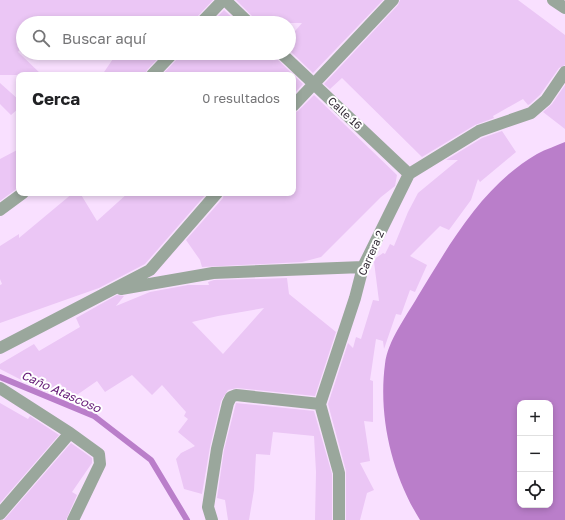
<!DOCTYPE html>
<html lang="es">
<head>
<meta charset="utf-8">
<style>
	body { margin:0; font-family:"Golos Text",sans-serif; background:#f6f6f6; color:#202124 }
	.controls { position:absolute; right:12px; bottom:12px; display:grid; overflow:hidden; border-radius:8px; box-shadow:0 2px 6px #0003 }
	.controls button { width:36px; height:36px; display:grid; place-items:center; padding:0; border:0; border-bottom:1px solid #e0e0e0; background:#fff; color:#202124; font:20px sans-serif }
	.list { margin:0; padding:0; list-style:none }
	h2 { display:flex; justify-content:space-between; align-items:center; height:52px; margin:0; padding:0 16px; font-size:17px }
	h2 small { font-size:13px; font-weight:400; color:#757577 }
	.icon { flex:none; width:22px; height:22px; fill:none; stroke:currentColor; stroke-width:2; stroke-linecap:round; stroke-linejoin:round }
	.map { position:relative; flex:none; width:565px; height:520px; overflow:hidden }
	.search { position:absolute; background:#fff; box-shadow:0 2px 6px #0003; left:16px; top:16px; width:280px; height:44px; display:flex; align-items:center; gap:10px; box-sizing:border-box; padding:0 14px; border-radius:22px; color:#757577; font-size:15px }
	.panel { position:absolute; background:#fff; box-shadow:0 2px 6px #0003; left:16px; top:72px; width:280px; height:124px; border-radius:8px }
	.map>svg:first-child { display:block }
	.water { fill:#ba7eca; fill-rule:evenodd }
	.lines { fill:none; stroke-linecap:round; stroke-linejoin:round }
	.stream { stroke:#ba7eca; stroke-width:6 }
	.building { fill:#ebc6f5; fill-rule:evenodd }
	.street { stroke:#9aa79c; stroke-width:12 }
	.labels { text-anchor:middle; stroke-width:4; stroke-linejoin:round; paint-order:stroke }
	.street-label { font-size:11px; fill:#312834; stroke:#fff }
	.water-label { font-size:12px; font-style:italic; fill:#661c78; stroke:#fff }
</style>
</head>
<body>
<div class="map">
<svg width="565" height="520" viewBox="0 0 565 520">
	<rect width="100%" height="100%" fill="#f9e0ff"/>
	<path class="water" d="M565,142V520H420C392,475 378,417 385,364C388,340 406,317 418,296C450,244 482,186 537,154C546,149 556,146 565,142ZM520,403H550V505H520Z"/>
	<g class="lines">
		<path class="stream" d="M0,377L94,416L151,460L187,520"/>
	</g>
	<path class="building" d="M0,0H213L196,18L194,23H23V45L18,52L42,75H0Z
		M236,0H383L313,73L289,50V38L302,23H256L254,18Z
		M400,0H518L565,35V65L559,68L540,95L530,104L528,105L523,99L493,116L494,118L475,125L422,157L342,78L330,89L324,84L398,5Z
		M224,10L238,23H211Z
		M117,53H163L147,70L145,75H102Z
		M180,53H274L276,58L303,84L293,95V75H162L178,58Z
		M0,83L19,100V108L11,115L0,104Z
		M565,85V129L543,112L552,104Z
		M314,95L397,175L395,186L381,197L321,257L302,262L202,267L200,260L186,240L223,198L224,193H293V113L298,111Z
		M502,131L516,152L480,182L478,179L471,200L449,230L440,226L410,256L427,265L415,292L410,290L401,315L396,314L384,349L383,341L376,339L370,380L373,381V422L364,421L370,461L360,463L374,490L367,493L360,520H346V471L328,404L348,343L353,348L356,337L361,339L373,300L379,301L374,262L376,258L383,253L385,254L390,244L394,246L408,212L418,193L458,160H446L482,138Z
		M19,149V187L0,201V159Z
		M73,193H80L97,221L128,193H207L145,264L99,288L0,323V285L2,284L0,279V246L19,234V238Z
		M287,278L289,294L336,332L315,396L237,388L228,390L221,401L210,447L202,494L184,489L176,459L181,453L195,446L178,432L188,419L184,416L186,412L162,385L152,395L132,375L105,392L97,381L71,399L60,383L45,392L0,369V364L34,344L39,351L80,327L76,318L117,295L124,296L116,306L150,292L188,285H209L208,282L214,280ZM264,308L223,354L192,322L218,316Z
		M0,403L28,419L30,416L59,435L0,503Z
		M236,403L314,411L332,474V520H315L316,472L314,436L273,432L270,455L256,454L254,490L249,520H228L225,500L217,498L224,450Z
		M71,443L92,458V463L72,492L77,495L66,520H4Z"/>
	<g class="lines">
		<path class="street" d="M225,0L249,23
			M553,0L565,8
			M201,23L223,0
			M281,53L409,174
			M152,75L173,53
			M293,106L393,0
			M0,210L23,193
			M121,289L213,273L363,267
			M0,348L150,270L217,193
			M0,388L70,433L99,454L100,464L73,520
			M0,514L70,433
			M212,520L208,507L217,449L228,403L231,397L236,395L320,404
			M339,520V473L320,404L355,298L363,267L409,174L479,131L531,113L546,100L565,72"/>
	</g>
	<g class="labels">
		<g class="street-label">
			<text transform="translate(345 113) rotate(43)" y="4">Calle 16</text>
			<text transform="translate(371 253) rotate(-66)" y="4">Carrera 2</text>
		</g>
		<g class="water-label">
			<text transform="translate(61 392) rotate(24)" y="4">Caño Atascoso</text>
		</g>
	</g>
</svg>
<div class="controls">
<button>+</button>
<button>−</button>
<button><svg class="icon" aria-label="locate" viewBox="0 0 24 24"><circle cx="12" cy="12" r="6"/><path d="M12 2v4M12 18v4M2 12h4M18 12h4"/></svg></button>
</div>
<div class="search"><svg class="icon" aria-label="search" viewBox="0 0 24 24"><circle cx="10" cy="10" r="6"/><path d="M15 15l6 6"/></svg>Buscar aquí</div>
<section class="panel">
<h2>Cerca<small>0 resultados</small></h2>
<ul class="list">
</ul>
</section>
</div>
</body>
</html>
